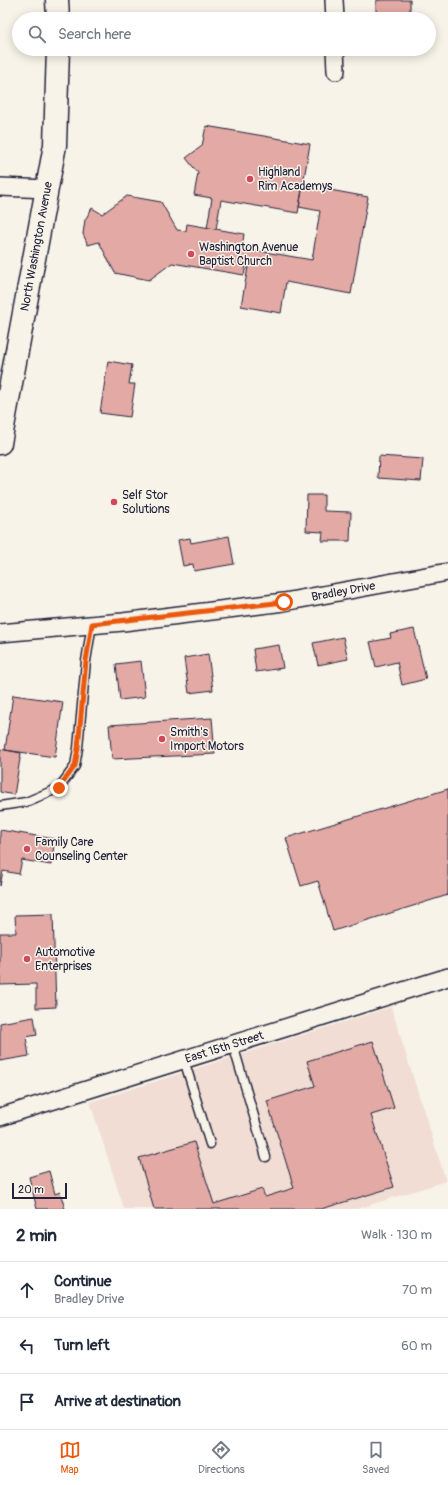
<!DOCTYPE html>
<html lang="en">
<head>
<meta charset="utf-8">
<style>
	body { margin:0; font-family:Pangolin,sans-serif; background:#f6f6f7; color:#1f2937 }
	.scale { position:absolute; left:12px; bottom:10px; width:55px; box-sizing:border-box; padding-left:4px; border:2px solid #22223b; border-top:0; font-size:11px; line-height:14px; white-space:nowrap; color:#22223b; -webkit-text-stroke:3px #f7f3e8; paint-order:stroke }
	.stop { position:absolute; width:12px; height:12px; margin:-9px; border:3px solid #ea580c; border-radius:50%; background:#fff }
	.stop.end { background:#ea580c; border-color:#fff; box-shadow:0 1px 4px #0008 }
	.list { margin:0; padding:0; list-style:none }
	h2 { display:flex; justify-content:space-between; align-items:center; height:52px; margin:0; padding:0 16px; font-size:17px }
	h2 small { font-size:13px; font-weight:400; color:#747a83 }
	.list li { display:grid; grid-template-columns:26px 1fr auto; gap:12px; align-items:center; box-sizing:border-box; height:56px; padding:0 16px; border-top:1px solid #e0e1e3 }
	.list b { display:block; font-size:15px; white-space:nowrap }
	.list p { margin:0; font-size:13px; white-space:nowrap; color:#747a83 }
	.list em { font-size:13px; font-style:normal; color:#747a83 }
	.icon { flex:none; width:22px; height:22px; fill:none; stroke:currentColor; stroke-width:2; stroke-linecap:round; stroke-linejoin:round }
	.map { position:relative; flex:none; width:448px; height:1209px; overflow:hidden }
	.search { position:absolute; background:#fff; box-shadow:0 2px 10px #0003; left:12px; right:12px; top:12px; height:44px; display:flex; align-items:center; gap:10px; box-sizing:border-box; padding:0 14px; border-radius:22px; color:#747a83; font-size:15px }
	.sheet { height:220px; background:#fff }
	nav { display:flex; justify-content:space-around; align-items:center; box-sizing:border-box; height:56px; border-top:1px solid #e0e1e3; background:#fff; font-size:11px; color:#747a83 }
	nav a { display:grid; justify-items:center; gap:2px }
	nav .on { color:#ea580c }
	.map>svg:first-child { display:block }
	.built { fill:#f1ddd4 }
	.building { fill:#e3a9a5; stroke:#22223b }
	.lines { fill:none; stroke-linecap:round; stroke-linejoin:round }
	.lane-casing { stroke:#22223b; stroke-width:11 }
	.street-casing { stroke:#22223b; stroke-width:20 }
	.secondary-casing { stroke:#22223b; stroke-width:25 }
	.lane { stroke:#f7f3e8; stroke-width:8 }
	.street { stroke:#f7f3e8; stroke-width:17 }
	.secondary { stroke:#f7f3e8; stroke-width:22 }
	.route { stroke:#ea580c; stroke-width:5 }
	.poi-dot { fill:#d1495b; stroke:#f7f3e8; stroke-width:1.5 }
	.labels { text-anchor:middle; stroke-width:3; stroke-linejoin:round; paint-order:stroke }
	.poi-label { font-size:12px; fill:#22223b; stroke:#f7f3e8; text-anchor:start }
	.street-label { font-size:12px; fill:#22223b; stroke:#f7f3e8 }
</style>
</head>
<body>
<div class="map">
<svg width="448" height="1209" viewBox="0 0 448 1209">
	<rect width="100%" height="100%" fill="#f7f3e8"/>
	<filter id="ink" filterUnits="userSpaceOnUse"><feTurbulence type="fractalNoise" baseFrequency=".025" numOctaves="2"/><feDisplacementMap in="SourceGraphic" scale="8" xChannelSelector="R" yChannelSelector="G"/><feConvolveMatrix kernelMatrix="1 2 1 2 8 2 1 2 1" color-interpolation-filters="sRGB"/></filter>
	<g filter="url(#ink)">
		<path class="built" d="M391,1007L446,1181L357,1209H124L90,1102Z"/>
		<path class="building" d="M381,0H410V15L376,16V1Z
			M206,126L310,144L298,213L221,200L216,229L207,228L212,198L194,195L198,173L186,158L202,146Z
			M303,185L368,197L351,294L286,282L281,313L241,306L248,267L246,266L244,275L172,263L149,280L115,273L99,242L88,245L83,234L85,220L92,208L102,214L127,196L161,202L177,230L186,231L187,224L244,234L242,248L312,260L320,211L299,207Z
			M108,361L132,365L129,384H135L130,417L100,413Z
			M379,456L423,459L421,481L378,478Z
			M307,495H324V511L351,512L350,541H322L323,532L306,531Z
			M229,536L234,564L194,571L193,564L183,566L178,540L190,538L191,543Z
			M414,629L426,679L402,685L397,662L376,667L370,642L391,638L390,634Z
			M343,637L348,659L318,665L313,643Z
			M279,645L283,668L256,672L253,649Z
			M208,654L213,690L189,693L184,658Z
			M141,661L145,697L120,700L116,664Z
			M13,695L63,702L55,757L5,750Z
			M212,718L215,754L112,759L109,725Z
			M0,749L21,753L14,795L0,792Z
			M448,789V895L333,931L318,881L301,886L286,838Z
			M0,830L55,839L51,865L22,860L19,874L3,871L0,886Z
			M53,914L56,1007L36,1008V984L0,985V933H16L15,915Z
			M34,1017L37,1035L26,1037L29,1056L0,1061V1023Z
			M373,1041L394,1108L371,1115L394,1187L321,1209H154L139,1158L194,1142L214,1204L262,1189L265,1197L294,1188L267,1101L315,1086L307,1061Z
			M49,1171L55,1194L60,1192L65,1209H37L29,1177Z"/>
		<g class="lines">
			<defs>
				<path id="lane" d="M0,806L26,802L59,788L75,766L78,748L86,661L92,624
					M233,1045L266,1157
					M184,1060L210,1144"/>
				<g id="street">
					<path d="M334,0L335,19"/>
					<path d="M335,49L336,71"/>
					<path d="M0,187L48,189"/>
					<path id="s1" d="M0,633L123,622L284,602L448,572"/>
					<path id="s2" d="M0,1117L448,977"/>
				</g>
				<g id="secondary">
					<path d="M57,0L58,19"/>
					<path id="s3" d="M0,443L55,145L58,49"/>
				</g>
			</defs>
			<use href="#lane" class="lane-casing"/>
			<use href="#street" class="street-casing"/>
			<use href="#secondary" class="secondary-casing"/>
			<use href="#lane" class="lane"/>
			<use href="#street" class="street"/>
			<use href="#secondary" class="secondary"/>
		</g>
	</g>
	<g class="lines" filter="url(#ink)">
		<path class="route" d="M59,788L75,766L78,748L86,661L92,624L284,602"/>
	</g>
	<g class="poi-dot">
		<circle cx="250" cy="179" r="4"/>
		<circle cx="191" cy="254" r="4"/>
		<circle cx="114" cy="502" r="4"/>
		<circle cx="162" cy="739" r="4"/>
		<circle cx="27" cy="849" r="4"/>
		<circle cx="27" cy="959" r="4"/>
	</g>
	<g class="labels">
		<g class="poi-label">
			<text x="258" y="176">Highland<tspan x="258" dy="14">Rim Academys</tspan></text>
			<text x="199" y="251">Washington Avenue<tspan x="199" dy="14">Baptist Church</tspan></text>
			<text x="122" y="499">Self Stor<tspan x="122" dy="14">Solutions</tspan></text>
			<text x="170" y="736">Smith's<tspan x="170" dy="14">Import Motors</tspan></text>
			<text x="35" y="846">Family Care<tspan x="35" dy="14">Counseling Center</tspan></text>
			<text x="35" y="956">Automotive<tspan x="35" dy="14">Enterprises</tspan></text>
		</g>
		<g class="street-label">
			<text dy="4" stroke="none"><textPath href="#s3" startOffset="200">North Washington Avenue</textPath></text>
			<text dy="4" stroke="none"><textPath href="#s1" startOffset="346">Bradley Drive</textPath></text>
			<text dy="4" stroke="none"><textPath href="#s2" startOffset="235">East 15th Street</textPath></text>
		</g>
	</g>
</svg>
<div class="scale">20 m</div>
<div class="stop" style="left:284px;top:602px"></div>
<div class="stop end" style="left:59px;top:788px"></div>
<div class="search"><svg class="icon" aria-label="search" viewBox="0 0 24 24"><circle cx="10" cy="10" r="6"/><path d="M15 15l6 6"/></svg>Search here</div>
</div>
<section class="sheet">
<h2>2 min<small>Walk · 130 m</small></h2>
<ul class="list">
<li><svg class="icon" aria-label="ahead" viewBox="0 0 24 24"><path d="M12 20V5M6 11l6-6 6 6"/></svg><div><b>Continue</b><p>Bradley Drive</p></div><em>70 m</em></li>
<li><svg class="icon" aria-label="left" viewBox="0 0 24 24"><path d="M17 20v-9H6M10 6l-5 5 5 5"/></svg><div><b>Turn left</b></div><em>60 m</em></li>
<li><svg class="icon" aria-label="arrive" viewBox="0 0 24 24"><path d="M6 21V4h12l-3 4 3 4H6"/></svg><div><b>Arrive at destination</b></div></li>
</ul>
</section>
<nav>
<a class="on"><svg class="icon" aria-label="map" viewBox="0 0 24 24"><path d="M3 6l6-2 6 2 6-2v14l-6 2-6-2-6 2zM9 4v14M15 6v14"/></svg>Map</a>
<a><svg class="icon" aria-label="directions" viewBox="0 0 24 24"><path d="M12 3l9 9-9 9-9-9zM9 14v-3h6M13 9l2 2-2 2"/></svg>Directions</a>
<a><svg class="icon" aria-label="saved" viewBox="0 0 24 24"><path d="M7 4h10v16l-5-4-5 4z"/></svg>Saved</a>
</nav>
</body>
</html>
